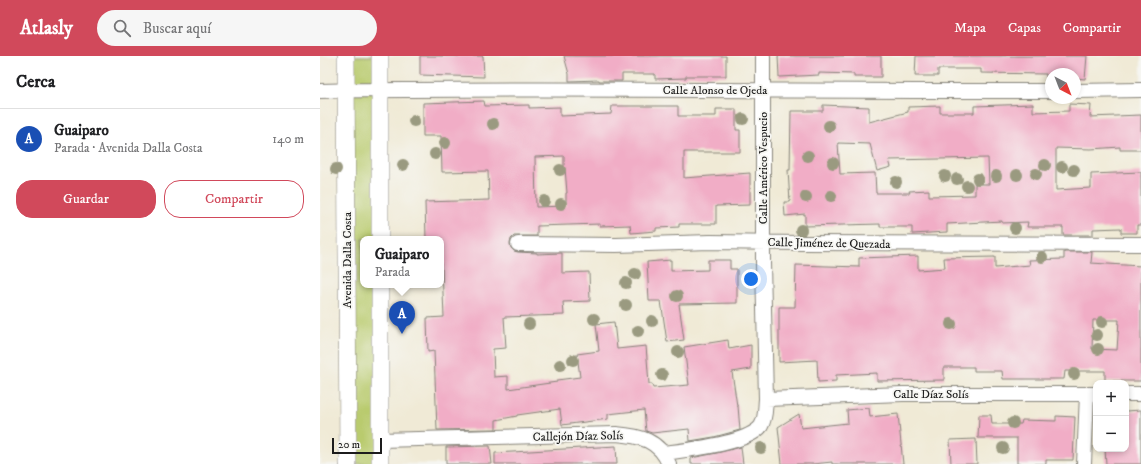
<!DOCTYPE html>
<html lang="es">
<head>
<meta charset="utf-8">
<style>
	body { margin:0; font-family:"IM FELL DW Pica",serif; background:#f6f6f6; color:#202124 }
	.controls { position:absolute; right:12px; bottom:12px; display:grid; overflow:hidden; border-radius:8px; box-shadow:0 2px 6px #0003 }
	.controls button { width:36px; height:36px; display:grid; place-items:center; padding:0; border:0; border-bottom:1px solid #e0e0e0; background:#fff; color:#202124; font:20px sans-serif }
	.compass { position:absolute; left:725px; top:12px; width:36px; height:36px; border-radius:50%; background:#fff; box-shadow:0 2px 6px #0003; rotate:138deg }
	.scale { position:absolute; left:12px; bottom:10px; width:50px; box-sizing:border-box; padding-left:4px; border:2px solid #1c1c1c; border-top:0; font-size:11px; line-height:14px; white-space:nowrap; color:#1c1c1c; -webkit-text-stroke:3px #f6f6f2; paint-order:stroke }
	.you { position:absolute; left:431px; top:223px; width:14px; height:14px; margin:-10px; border:3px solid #fff; border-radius:50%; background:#1a73e8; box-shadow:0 0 0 6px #1a73e833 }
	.badge { display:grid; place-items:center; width:26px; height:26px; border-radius:50%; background:#d1495b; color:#fff; font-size:13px; font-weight:700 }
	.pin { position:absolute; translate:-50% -33px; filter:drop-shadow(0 1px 2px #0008) }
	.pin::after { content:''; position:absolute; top:21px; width:14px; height:12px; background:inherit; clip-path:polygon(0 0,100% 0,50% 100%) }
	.popup { position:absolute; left:40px; top:180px; width:84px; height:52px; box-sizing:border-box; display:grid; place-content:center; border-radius:8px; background:#fff; filter:drop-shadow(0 1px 3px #0005); font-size:13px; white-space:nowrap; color:#757577 }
	.popup b { font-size:15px; color:#202124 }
	.popup::after { content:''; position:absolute; left:50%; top:100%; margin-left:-8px; border:8px solid transparent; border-top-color:#fff }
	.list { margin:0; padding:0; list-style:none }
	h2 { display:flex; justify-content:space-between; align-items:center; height:52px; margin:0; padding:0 16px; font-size:17px }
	h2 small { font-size:13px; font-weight:400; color:#757577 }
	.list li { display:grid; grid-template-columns:26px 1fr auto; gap:12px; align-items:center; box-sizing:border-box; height:60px; padding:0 16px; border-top:1px solid #e0e0e0 }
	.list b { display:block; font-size:15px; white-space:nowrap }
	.list p { margin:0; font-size:13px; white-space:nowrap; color:#757577 }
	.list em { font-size:13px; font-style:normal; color:#757577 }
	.actions { display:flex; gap:8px; padding:12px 16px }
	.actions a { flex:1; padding:9px 0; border:1px solid #d1495b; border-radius:16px; text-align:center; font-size:14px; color:#d1495b }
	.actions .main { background:#d1495b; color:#fff }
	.icon { flex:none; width:22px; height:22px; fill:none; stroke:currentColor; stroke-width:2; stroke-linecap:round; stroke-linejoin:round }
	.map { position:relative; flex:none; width:821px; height:408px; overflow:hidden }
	header { display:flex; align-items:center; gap:24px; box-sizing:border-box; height:56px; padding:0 20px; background:#d1495b; color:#fff }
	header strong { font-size:19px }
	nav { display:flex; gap:22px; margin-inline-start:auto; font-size:14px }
	.search { width:280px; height:36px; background:#f6f6f6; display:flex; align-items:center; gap:10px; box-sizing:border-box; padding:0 14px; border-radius:22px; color:#757577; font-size:15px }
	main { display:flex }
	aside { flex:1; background:#fff }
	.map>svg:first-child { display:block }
	.green { fill:#b9cb6e; stroke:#6a7445 }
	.building { fill:#f1adc6; fill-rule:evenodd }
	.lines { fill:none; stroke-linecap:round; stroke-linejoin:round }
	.minor-casing { stroke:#868379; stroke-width:16 }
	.tertiary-casing { stroke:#868379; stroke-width:18 }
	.minor { stroke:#fff; stroke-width:14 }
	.tertiary { stroke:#fff; stroke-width:17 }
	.tree { fill:#9a9a80 }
	.labels { text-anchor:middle; stroke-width:3.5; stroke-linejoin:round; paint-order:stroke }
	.street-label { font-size:12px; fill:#1c1c1c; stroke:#f6f6f2 }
</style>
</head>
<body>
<header>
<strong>Atlasly</strong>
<div class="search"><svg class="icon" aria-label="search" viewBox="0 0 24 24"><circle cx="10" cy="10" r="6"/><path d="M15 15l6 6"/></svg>Buscar aquí</div>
<nav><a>Mapa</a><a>Capas</a><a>Compartir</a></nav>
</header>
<main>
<aside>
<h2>Cerca<small></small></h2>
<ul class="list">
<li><span class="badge" style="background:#1a4fb4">A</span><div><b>Guaiparo</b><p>Parada · Avenida Dalla Costa</p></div><em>140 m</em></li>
</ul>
<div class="actions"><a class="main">Guardar</a><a>Compartir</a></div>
</aside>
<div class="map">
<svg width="821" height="408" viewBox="0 0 821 408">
	<rect width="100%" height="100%" fill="#f6f6f2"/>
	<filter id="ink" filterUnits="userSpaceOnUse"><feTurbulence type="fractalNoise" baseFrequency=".025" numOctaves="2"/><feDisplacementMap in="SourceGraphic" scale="8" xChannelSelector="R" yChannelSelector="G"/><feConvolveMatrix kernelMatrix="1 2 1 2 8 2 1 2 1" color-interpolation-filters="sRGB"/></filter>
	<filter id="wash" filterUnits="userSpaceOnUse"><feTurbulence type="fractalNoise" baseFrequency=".012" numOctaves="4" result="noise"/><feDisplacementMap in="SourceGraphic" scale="16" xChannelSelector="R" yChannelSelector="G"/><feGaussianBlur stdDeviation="0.9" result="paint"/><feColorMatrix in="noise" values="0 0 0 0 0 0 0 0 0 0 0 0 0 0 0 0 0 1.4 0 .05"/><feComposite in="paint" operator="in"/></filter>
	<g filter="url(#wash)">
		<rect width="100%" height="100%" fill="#f0ead6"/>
		<path class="green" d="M26,0H60V183H43V229H60V408H28Z"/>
		<g id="blocks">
			<path class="building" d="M100,0H163L164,21L100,19Z
				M244,0H406V20H366V22L335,23V18H302V25H279V24L249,25V18Z
				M458,0H561V21H534V18L499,17V19L459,21Z
				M596,0H767L765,23L755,22V18H731V21H726V18L661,17V13H618V20H595Z
				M164,45L165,50L209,49V52L240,51V60L291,58L292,50H358V60H396V53H416V74H420V96H364V122L430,117V149L396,150V168H359V171L336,172V175L311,177L310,169L280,170V168L217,170V180H194L191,183L190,188L191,192L194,195L198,196L217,197V198L242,197V217L269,216L270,245L243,246L244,259L184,261L186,292L173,293L174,321L188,320V333L237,326V324L260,321L257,298L279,295L276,268L294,266L297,293L326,290L329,328H332L333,332L369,329L364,291L408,284L409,293L431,289V313L412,316L417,350H418L420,374L394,381L370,385L369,373L332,377L326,375L324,354L288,358V363L242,369L240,353L197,359V360L176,364V373L117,374L114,295L108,296L107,262L124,261L122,213H121V183H106L105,146L169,144L168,115L122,116L121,80H103V47ZM244,100V112H245L247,137H246V150L216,151L215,101Z
				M713,48V56L749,55V48L771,49L770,61L821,59V94H800V91L771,93L736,92V134L771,132V118L821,116V169H817V177H801V172L773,173V179H743V171H707L708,166L682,167V165L627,168V176L592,178V171H560V168L485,170V158L465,160L464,146H470L468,114H470L471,55H503V49L549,51V66L588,56V51L620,50V57H654V50ZM518,87L550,88L557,115L571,111L569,104L668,102L669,128H655V139L609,140V134L589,135L590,137H556L555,117L520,118Z
				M744,196H772L771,207L821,210V325H785V315H745L744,323H683L682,315H654V311H624V324L557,325V317L516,319V325L498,326L497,304L459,306V251H475L476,209L539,211V202L598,200V214L625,212L624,202L675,201V212L710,209L709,204L744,203ZM773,264H799L797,294L772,293Z
				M351,204V215L388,214V204H410V213H417V247L359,248L364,284L347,286L341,245H329L327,206Z
				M549,352L550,361L578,358L583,408H512V406L493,408H462L458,371L479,358L481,372L528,367L527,354Z
				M821,354V408H786L785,393H806V355Z
				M659,359H671L672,368H701L702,364L736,365V360L755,361L753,404H726V408H697V382H658Z
				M656,383L657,408H631L630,384Z
				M170,390L172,408H126V391Z
				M296,390L297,408H175V397Z
				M421,391L423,408H371V402L397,397Z"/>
		</g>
	</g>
	<g filter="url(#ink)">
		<use href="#blocks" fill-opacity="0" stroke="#868379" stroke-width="1"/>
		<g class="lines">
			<defs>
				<path id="minor" d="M0,35C244,31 487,36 731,35
					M755,35L821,34
					M198,188L296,189L390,186L483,187L821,188
					M806,338H821
					M446,343L583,338H776
					M60,384L296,378C320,380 339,384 349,408
					M344,397C366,394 428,388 441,370C446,362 445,352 446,343L443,207V0
					M764,408L767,338"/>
				<path id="tertiary" d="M26,0L28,408
					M60,0V183
					M60,229V408"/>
			</defs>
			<use href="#minor" class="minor-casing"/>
			<use href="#tertiary" class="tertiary-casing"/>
			<use href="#minor" class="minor"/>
			<use href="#tertiary" class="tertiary"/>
		</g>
		<g class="tree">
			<circle cx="423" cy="63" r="6"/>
			<circle cx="94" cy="65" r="6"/>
			<circle cx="173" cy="68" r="6"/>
			<circle cx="509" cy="70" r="6"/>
			<circle cx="125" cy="87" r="6"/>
			<circle cx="115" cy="98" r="6"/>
			<circle cx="488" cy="100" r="6"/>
			<circle cx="513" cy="107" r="6"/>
			<circle cx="83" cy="109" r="6"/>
			<circle cx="725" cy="109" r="6"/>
			<circle cx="742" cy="111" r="6"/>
			<circle cx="16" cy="113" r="6"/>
			<circle cx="240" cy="114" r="6"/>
			<circle cx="754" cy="114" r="6"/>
			<circle cx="716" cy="118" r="6"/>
			<circle cx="697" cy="119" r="6"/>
			<circle cx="625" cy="120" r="6"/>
			<circle cx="676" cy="120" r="6"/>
			<circle cx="637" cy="123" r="6"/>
			<circle cx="658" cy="123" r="6"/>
			<circle cx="576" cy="126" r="6"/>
			<circle cx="647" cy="130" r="6"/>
			<circle cx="511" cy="140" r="6"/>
			<circle cx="486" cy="141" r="6"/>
			<circle cx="224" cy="145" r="6"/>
			<circle cx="241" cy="148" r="6"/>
			<circle cx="695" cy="172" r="6"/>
			<circle cx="481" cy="174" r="6"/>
			<circle cx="722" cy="201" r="6"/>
			<circle cx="315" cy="218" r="6"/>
			<circle cx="306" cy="227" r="6"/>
			<circle cx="357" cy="240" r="6"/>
			<circle cx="306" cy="249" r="6"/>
			<circle cx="274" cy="263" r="6"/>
			<circle cx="332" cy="265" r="6"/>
			<circle cx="782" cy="266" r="6"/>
			<circle cx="209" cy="268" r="6"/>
			<circle cx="631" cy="268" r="6"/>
			<circle cx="318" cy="275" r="6"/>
			<circle cx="777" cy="279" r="6"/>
			<circle cx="778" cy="293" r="6"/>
			<circle cx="358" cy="296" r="6"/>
			<circle cx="253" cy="304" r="6"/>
			<circle cx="240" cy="309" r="6"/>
			<circle cx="754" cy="318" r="6"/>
			<circle cx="342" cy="319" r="6"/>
			<circle cx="693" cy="367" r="6"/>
			<circle cx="441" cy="392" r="6"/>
			<circle cx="683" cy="392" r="6"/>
		</g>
	</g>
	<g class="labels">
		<g class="street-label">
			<text x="395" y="38">Calle Alonso de Ojeda</text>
			<text transform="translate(443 112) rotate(-90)" y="4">Calle Américo Vespucio</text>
			<text transform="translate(509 187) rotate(1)" y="4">Calle Jiménez de Quezada</text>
			<text transform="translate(27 204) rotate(-90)" y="4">Avenida Dalla Costa</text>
			<text x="611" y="342">Calle Díaz Solís</text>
			<text transform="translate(258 380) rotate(-1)" y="4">Callejón Díaz Solís</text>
		</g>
	</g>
</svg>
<div class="controls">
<button>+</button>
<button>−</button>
</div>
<svg class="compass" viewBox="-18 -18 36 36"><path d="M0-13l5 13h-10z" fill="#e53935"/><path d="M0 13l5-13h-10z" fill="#757577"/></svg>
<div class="scale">20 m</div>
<div class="you"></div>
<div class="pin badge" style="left:82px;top:278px;background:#1a4fb4">A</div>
<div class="popup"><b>Guaiparo</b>Parada</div>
</div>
</main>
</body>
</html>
